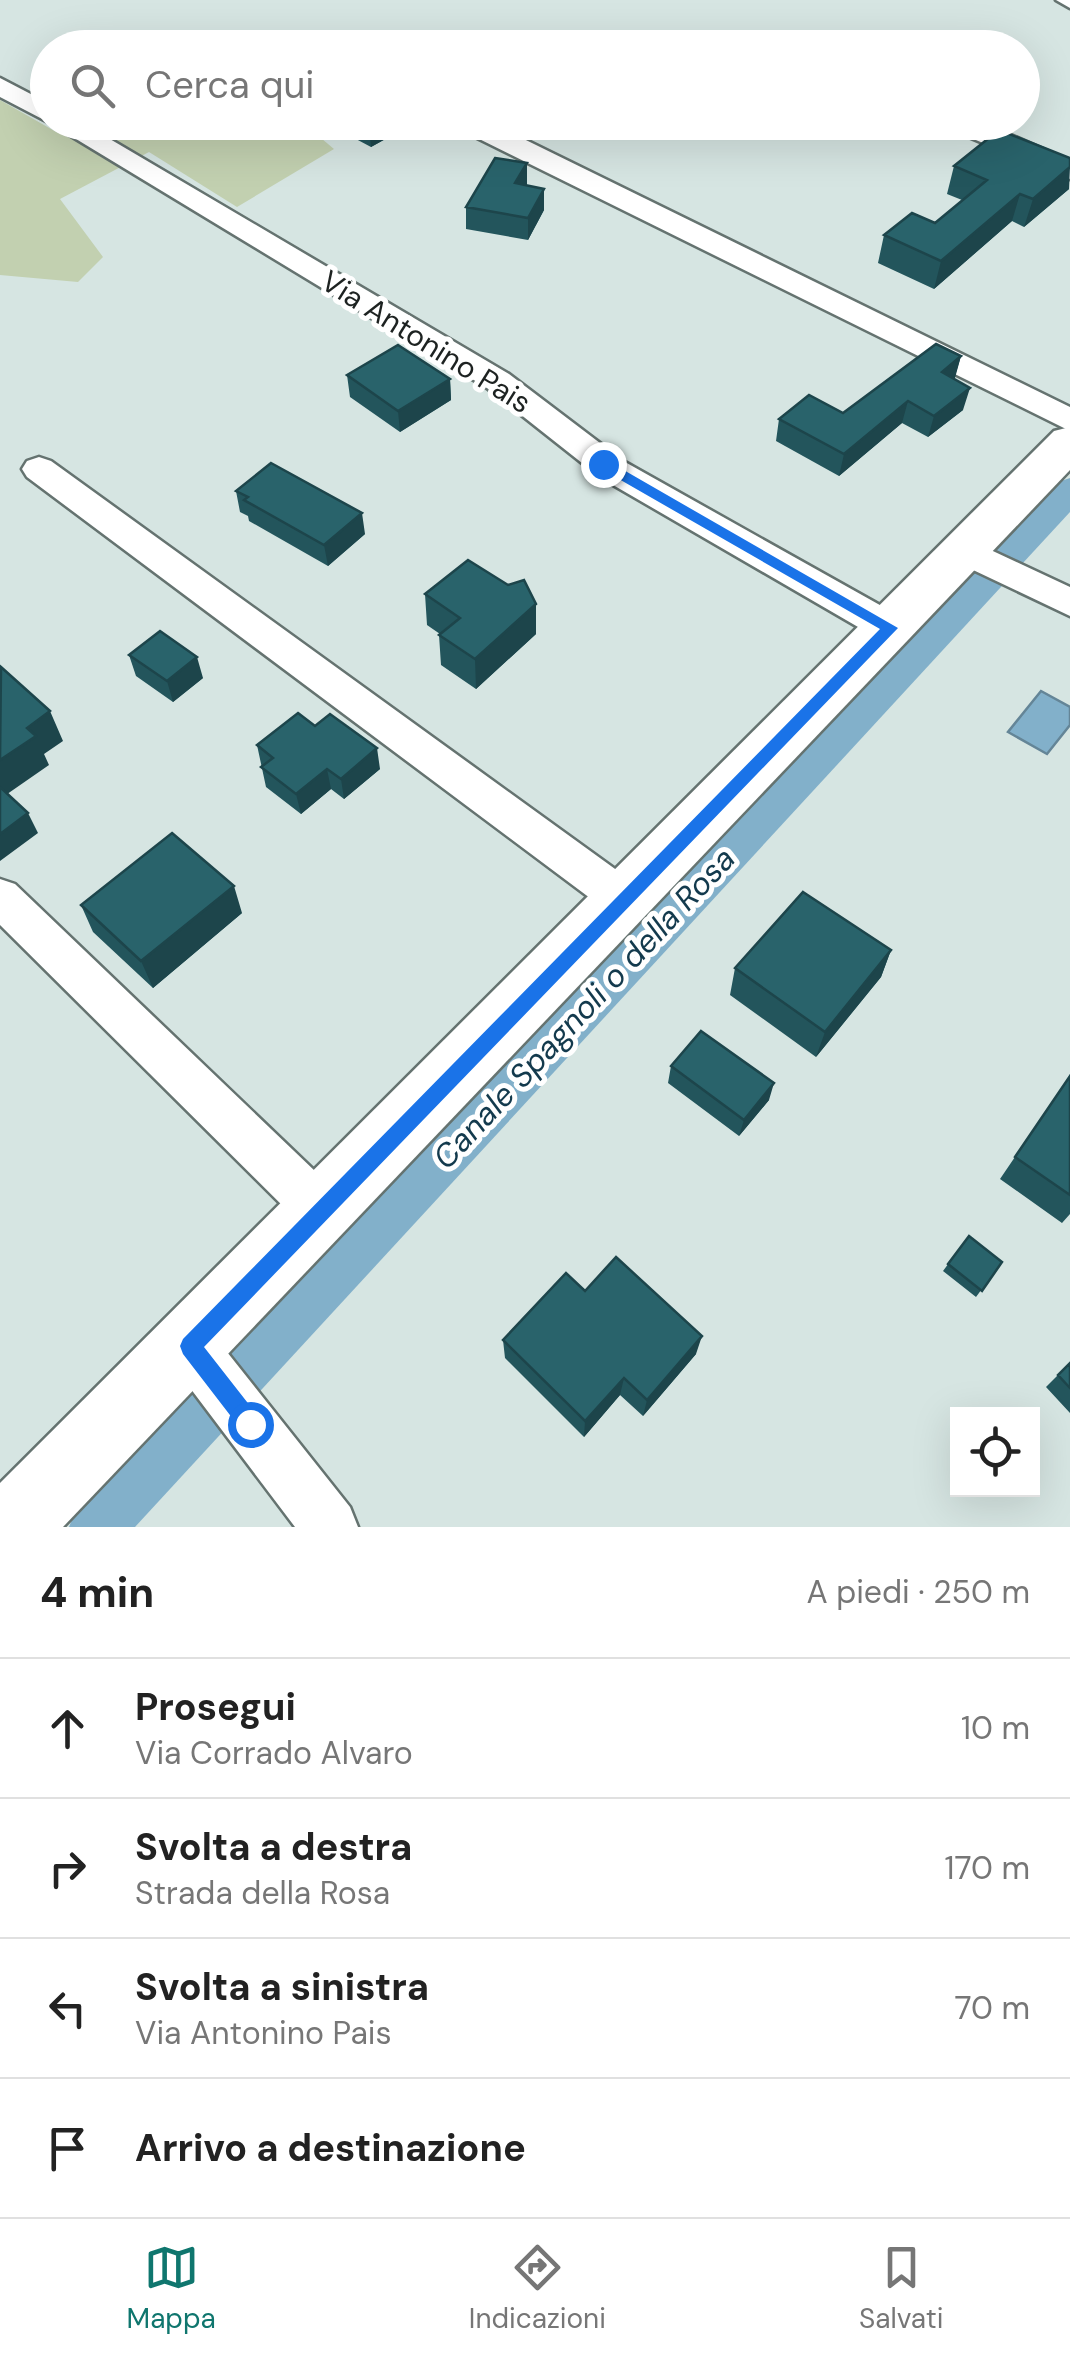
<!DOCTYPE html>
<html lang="it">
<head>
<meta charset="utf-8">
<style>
	body { margin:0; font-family:"DM Sans",sans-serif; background:#f2f2f2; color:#222 }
	.controls { position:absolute; right:30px; bottom:30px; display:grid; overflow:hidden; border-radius:0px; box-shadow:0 10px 40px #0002 }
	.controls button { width:90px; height:90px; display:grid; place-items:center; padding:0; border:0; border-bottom:2px solid #e0e0e0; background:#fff; color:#222; font:50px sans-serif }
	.stop { position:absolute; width:30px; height:30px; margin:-22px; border:8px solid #1a73e8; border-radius:50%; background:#fff }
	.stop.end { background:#1a73e8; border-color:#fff; box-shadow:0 2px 10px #0008 }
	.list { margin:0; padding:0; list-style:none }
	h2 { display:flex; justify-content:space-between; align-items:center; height:130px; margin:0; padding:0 40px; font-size:42px }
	h2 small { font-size:32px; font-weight:400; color:#767676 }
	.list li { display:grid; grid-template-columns:65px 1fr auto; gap:30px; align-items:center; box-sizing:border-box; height:140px; padding:0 40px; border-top:2px solid #e0e0e0 }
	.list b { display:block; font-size:38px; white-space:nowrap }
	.list p { margin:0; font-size:32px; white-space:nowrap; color:#767676 }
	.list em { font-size:32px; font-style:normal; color:#767676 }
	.icon { flex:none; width:55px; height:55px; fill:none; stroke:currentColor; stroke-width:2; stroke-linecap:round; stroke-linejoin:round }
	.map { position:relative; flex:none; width:1070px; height:1527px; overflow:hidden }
	.search { position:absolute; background:#fff; box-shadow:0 10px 40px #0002; left:30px; right:30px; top:30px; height:110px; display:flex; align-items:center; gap:25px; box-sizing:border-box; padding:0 35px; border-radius:55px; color:#767676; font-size:38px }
	.sheet { height:690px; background:#fff }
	nav { display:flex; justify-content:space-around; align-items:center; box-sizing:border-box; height:140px; border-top:2px solid #e0e0e0; background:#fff; font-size:28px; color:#767676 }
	nav a { display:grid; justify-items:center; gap:5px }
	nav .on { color:#0f766e }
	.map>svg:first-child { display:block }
	.green { fill:#c2d0b0 }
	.water { fill:#82b0ca; stroke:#648597; stroke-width:2.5 }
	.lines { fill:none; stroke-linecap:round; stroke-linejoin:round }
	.canal { fill:#82b0ca; fill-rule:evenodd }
	.street-casing { stroke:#657370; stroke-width:5 }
	.secondary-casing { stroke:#657370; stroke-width:5 }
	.street { fill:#fff; fill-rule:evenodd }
	.secondary { fill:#fff; fill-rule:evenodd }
	.wall { fill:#23555c }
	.shaded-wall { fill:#1d454b }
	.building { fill:#29636b; stroke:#1d454b; stroke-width:2.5 }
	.route { fill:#1a73e8 }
	.labels { text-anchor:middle; stroke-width:10; stroke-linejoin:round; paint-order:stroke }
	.street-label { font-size:30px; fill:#1d2221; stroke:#fff }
	.water-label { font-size:32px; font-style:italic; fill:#133a4d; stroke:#fff }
</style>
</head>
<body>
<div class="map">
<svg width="1070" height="1527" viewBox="0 0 1070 1527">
	<rect width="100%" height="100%" fill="#d6e5e2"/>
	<path class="green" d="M0,100L58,133L87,122L303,123L334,149L237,207L149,152L60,199L103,257L78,282L0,275Z"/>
	<path class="water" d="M1041,691L1070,707V725L1047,754L1008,732Z"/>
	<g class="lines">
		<path class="canal" d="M1070,478V512L135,1527H69L77,1507L1058,482Z"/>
		<defs>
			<path id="street" d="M1056,0H1070V8Z
				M0,78L48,103V122L0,97Z
				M48,122H81L509,374L625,462L903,618L909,628L903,638L890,642L877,638L601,478L487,388Z
				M454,122H489L1070,407V431L457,128Z
				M944,122H981L1070,161V179L947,128Z
				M39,457L51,461L640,887L646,900L640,913L625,918L610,913L27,477L22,469L27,461Z
				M965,538L1070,587V616L952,560L947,551L952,542Z
				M0,879L15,884L339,1194L347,1211L339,1228L322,1235L305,1228L0,925Z
				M190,1320L208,1328L350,1507L358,1527H295L172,1364L164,1346L172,1328Z"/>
			<path id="secondary" d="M1070,427V470L63,1527H0V1483L1054,431Z"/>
		</defs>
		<use href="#street" class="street-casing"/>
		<use href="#secondary" class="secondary-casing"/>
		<use href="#street" class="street"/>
		<use href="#secondary" class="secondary"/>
	</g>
	<path class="wall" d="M324,122H407V127L371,147Z
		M954,166L1069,189L1024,227L1012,221L934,289L878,263L884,235L935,223L962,200L947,194Z
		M527,186L544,189V210L528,240L466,229V207Z
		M961,356L954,379L963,410L928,437L902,423L839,476L776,441L779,419L843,413Z
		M347,375L450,379L451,400L400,432L350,397Z
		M236,491L365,534L328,566L249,521L248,516L240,512Z
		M425,594L536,604V634L476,689L441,665L439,635L440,634L427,625Z
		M129,655L203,678L173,702L136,676Z
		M315,726L380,769L344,799L331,789L301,814L266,787L257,745Z
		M81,905L242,913L153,988L93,932Z
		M891,950L881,977L816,1057L730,995L735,968Z
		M671,1066L769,1100L739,1136L668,1083Z
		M1070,1076V1214L1062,1223L1000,1179Z
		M969,1236L1002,1262L976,1297L943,1271Z
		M585,1291L696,1354L643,1416L620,1395L584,1437L505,1358L503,1340Z
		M1070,1363V1413L1046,1387Z"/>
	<path class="shaded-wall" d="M375,122H407V127L371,147L369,126Z
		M527,163V185L515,205V183Z
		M1070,167L1069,189L1024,227L1033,199Z
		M544,189V210L528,240V218Z
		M1020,194L1012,221L934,289L941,261Z
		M961,356L955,378L936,394L942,372Z
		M450,379L451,400L400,432L398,411Z
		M970,388L963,410L928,437L934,416Z
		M908,401L902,423L839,476L844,454Z
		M362,513L365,534L328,566L324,545Z
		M536,604V634L476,689L475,659Z
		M197,657L203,678L173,702L167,681Z
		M50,711L63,741L44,754L49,765L0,799V760L27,728Z
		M377,748L380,769L344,799L341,779Z
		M327,769L331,789L301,814L296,794Z
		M28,813L38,833L0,861V834Z
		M234,886L242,913L153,988L141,961Z
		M891,950L881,977L816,1057L825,1032Z
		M774,1083L769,1100L739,1136L744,1120Z
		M702,1336L696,1354L643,1416L647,1400Z
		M624,1378L620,1395L584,1437L585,1421Z"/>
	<path class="building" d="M999,130L1070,158V167L1033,199L1020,194L941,261L884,235L912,213L935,223L987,180L954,166Z
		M495,158L527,163L515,183L544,189L528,218L466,207Z
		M936,344L961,356L942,372L970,388L934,416L908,401L844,454L779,419L809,395L843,413Z
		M398,345L450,379L398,411L347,375Z
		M271,463L362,513L324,545L244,500L248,497L236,491Z
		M468,560L508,585L524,580L536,604L475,659L439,635L460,618L425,594Z
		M160,631L197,657L167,681L129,655Z
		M1,667L50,711L27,728L36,736L0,760Z
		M298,713L315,726L330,714L377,748L341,779L327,769L296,794L261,767L273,758L257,745Z
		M0,787L28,813L0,834Z
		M172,833L234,886L141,961L81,905Z
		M803,892L891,950L825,1032L735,968Z
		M701,1031L774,1083L744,1120L671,1066Z
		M1070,1076V1195L1015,1157Z
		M969,1236L1002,1262L982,1291L948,1264Z
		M616,1257L702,1336L647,1400L624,1378L585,1421L503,1340L566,1273L585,1291Z
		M1070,1363V1388L1058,1375Z"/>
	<path class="route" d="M598,461H608L898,628L204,1347L258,1416L261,1424L258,1432L250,1435L243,1432L183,1354L180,1346L183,1339L880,629L598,467Z"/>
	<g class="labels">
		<g class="street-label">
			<text transform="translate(426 342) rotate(32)" y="10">Via Antonino Pais</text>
		</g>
		<g class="water-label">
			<text transform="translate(584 1008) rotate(-47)" y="11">Canale Spagnoli o della Rosa</text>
		</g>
	</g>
</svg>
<div class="controls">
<button><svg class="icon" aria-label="locate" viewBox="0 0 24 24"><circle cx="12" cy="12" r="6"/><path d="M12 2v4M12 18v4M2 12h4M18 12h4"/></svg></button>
</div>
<div class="stop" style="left:250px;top:1424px"></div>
<div class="stop end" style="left:603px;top:464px"></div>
<div class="search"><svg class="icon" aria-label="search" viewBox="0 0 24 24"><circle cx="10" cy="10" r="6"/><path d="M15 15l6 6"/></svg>Cerca qui</div>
</div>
<section class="sheet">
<h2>4 min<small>A piedi · 250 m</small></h2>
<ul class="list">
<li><svg class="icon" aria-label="ahead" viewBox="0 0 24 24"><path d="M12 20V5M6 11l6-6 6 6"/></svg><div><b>Prosegui</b><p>Via Corrado Alvaro</p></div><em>10 m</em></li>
<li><svg class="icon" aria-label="right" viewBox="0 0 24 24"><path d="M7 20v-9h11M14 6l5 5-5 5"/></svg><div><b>Svolta a destra</b><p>Strada della Rosa</p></div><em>170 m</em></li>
<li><svg class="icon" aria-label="left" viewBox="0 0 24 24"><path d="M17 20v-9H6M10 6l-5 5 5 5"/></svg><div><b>Svolta a sinistra</b><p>Via Antonino Pais</p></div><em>70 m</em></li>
<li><svg class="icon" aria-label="arrive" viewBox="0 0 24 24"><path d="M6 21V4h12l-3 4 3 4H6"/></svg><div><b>Arrivo a destinazione</b></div></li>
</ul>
</section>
<nav>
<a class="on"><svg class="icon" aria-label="map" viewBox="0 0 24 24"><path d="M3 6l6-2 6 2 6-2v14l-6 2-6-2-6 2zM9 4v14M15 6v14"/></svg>Mappa</a>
<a><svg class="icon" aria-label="directions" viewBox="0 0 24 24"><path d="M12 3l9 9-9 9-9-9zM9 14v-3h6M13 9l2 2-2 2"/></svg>Indicazioni</a>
<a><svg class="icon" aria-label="saved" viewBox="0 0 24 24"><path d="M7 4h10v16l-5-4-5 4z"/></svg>Salvati</a>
</nav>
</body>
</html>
